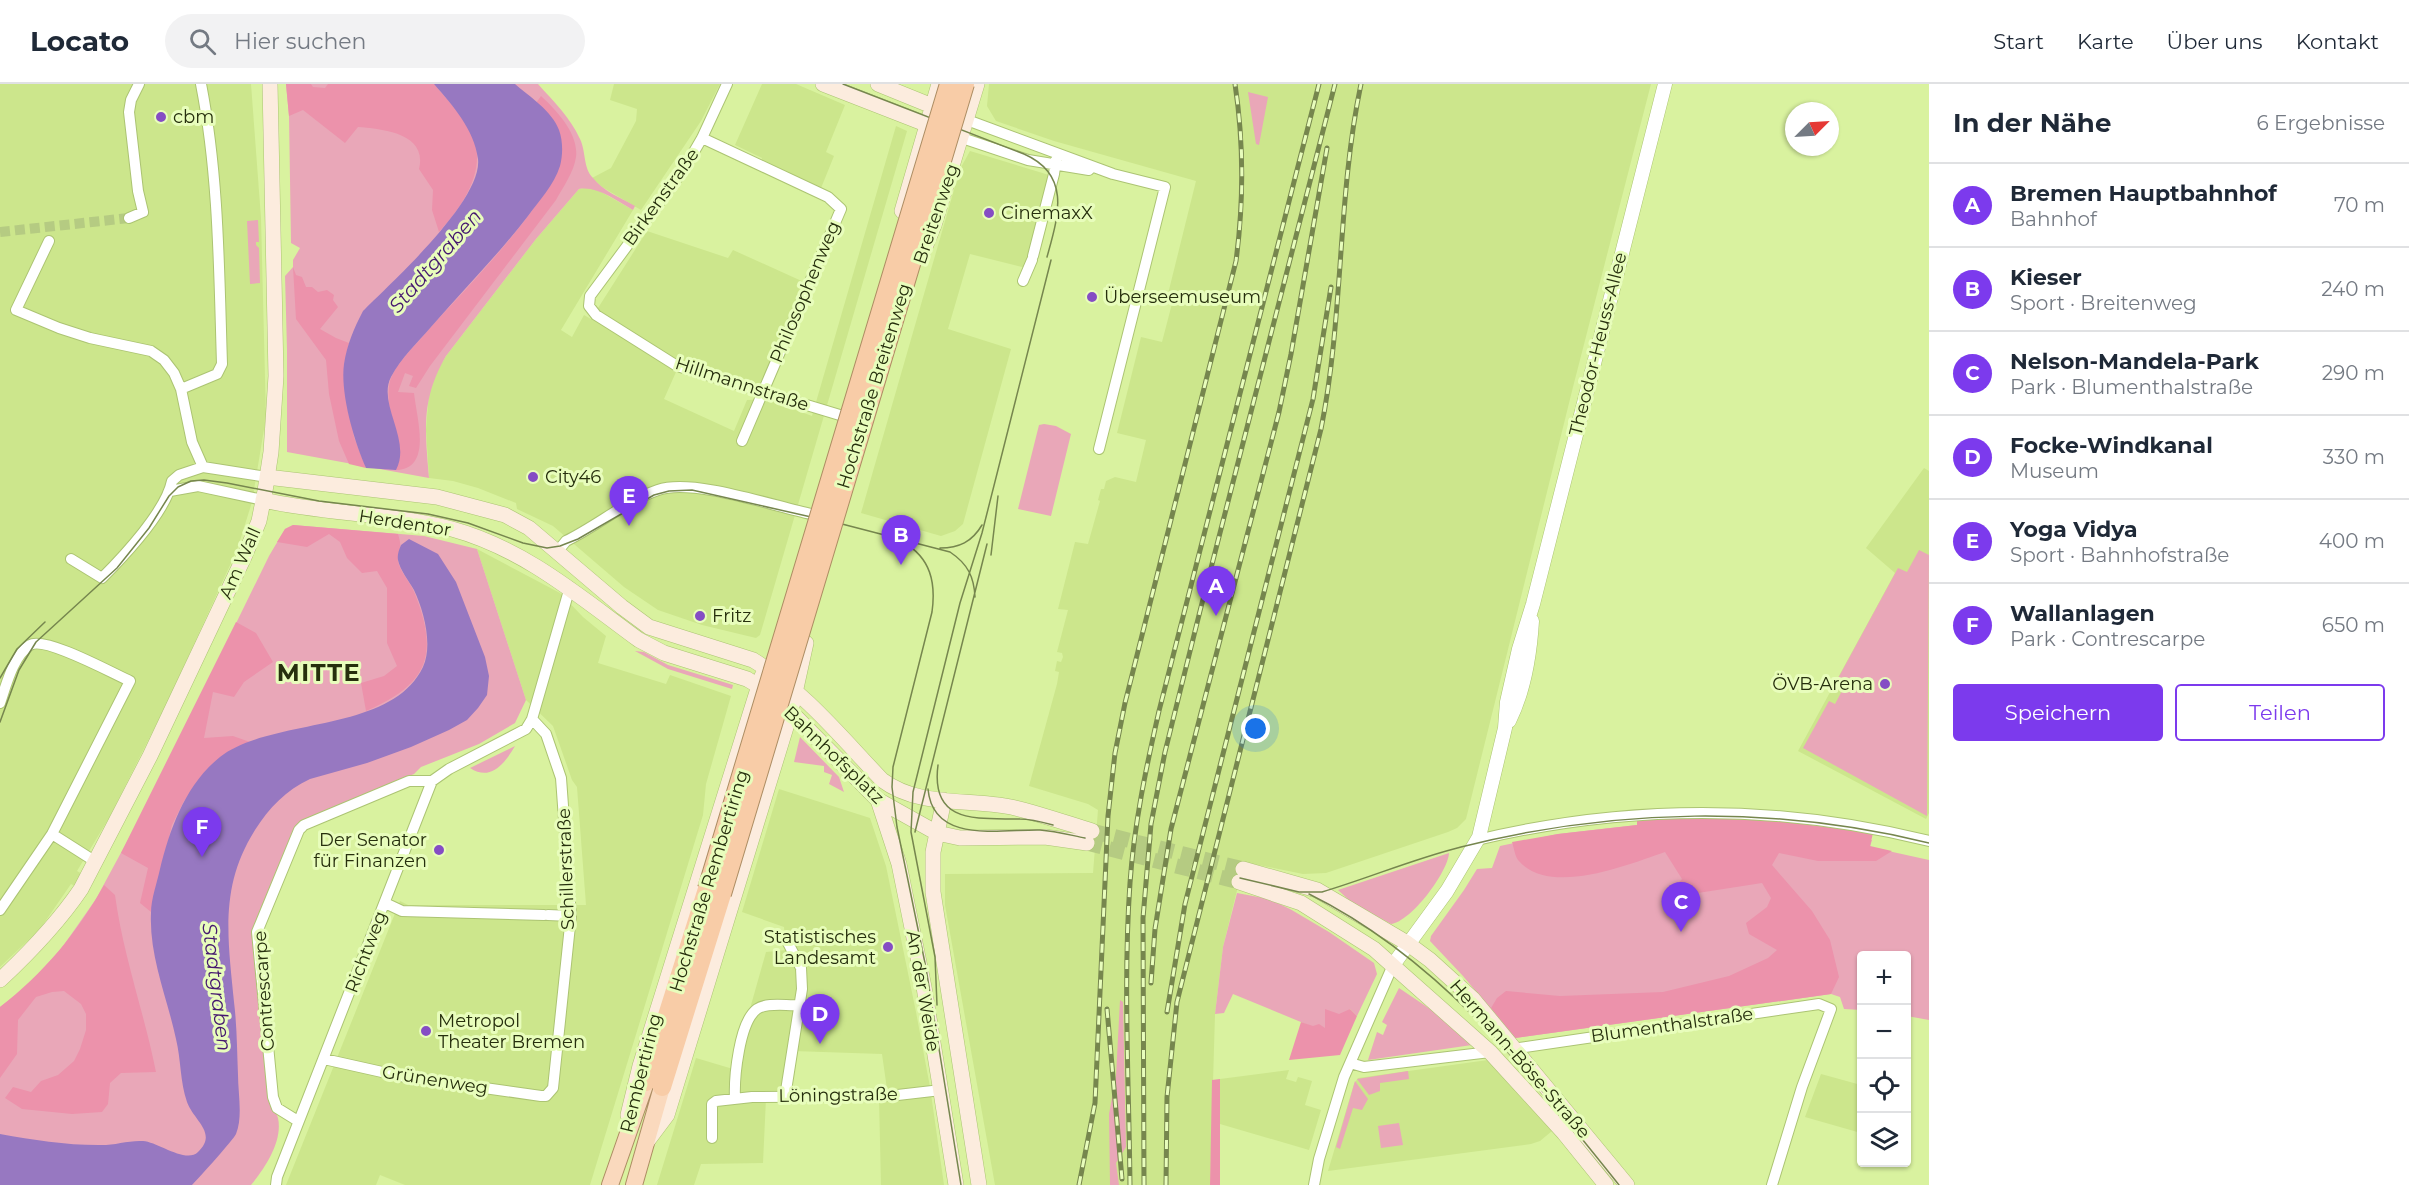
<!DOCTYPE html>
<html lang="de">
<head>
<meta charset="utf-8">
<style>
	body { margin:0; font-family:Montserrat,sans-serif; background:#f2f2f3; color:#1f2937 }
	.controls { position:absolute; right:18px; bottom:18px; display:grid; overflow:hidden; border-radius:6px; box-shadow:0 2px 4px #0004 }
	.controls button { width:54px; height:54px; display:grid; place-items:center; padding:0; border:0; border-bottom:2px solid #e0e1e3; background:#fff; color:#1f2937; font:30px sans-serif }
	.compass { position:absolute; left:1785px; top:18px; width:54px; height:54px; border-radius:50%; background:#fff; box-shadow:0 2px 4px #0004; rotate:66deg }
	.you { position:absolute; left:1256px; top:645px; width:21px; height:21px; margin:-15px; border:4px solid #fff; border-radius:50%; background:#1a73e8; box-shadow:0 0 0 9px #1a73e833 }
	.badge { display:grid; place-items:center; width:39px; height:39px; border-radius:50%; background:#7c3aed; color:#fff; font-size:20px; font-weight:700 }
	.pin { position:absolute; translate:-50% -50px; filter:drop-shadow(0 2px 3px #0008) }
	.pin::after { content:''; position:absolute; top:32px; width:21px; height:18px; background:inherit; clip-path:polygon(0 0,100% 0,50% 100%) }
	.list { margin:0; padding:0; list-style:none }
	h2 { display:flex; justify-content:space-between; align-items:center; height:78px; margin:0; padding:0 24px; font-size:26px }
	h2 small { font-size:20px; font-weight:400; color:#747a83 }
	.list li { display:grid; grid-template-columns:39px 1fr auto; gap:18px; align-items:center; box-sizing:border-box; height:84px; padding:0 24px; border-top:2px solid #e0e1e3 }
	.list b { display:block; font-size:22px; white-space:nowrap }
	.list p { margin:0; font-size:20px; white-space:nowrap; color:#747a83 }
	.list em { font-size:20px; font-style:normal; color:#747a83 }
	.actions { display:flex; gap:12px; padding:18px 24px }
	.actions a { flex:1; padding:14px 0; border:2px solid #7c3aed; border-radius:6px; text-align:center; font-size:21px; color:#7c3aed }
	.actions .main { background:#7c3aed; color:#fff }
	.icon { flex:none; width:33px; height:33px; fill:none; stroke:currentColor; stroke-width:2; stroke-linecap:round; stroke-linejoin:round }
	.map { position:relative; flex:none; width:1929px; height:1101px; overflow:hidden }
	header { display:flex; align-items:center; gap:36px; box-sizing:border-box; height:84px; padding:0 30px; background:#fff; border-bottom:2px solid #e0e1e3 }
	header strong { font-size:28px }
	nav { display:flex; gap:33px; margin-inline-start:auto; font-size:21px }
	.search { width:420px; height:54px; background:#f2f2f3; display:flex; align-items:center; gap:15px; box-sizing:border-box; padding:0 21px; border-radius:33px; color:#747a83; font-size:22px }
	main { display:flex }
	aside { flex:1; background:#fff }
	.map>svg:first-child { display:block }
	.built { fill:#cce68c }
	.green { fill:#e9a7b8 }
	.forest { fill:#ec92ab }
	.water { fill:#9778c1 }
	.lines { fill:none; stroke-linecap:round; stroke-linejoin:round }
	.minor-tunnel { stroke:#b5cb82; stroke-width:10; stroke-dasharray:10 5; stroke-linecap:butt }
	.secondary-tunnel { stroke:#b5cb82; stroke-width:15; stroke-dasharray:15 8; stroke-linecap:butt }
	.minor-casing { stroke:#acc473; stroke-width:12 }
	.tertiary-casing { stroke:#acc473; stroke-width:15 }
	.secondary-casing { stroke:#acc473; stroke-width:16 }
	.primary-casing { stroke:#ad8d63; stroke-width:18 }
	.trunk-casing { stroke:#ad8d63; stroke-width:20 }
	.minor { stroke:#fff; stroke-width:10 }
	.tertiary { stroke:#fff; stroke-width:14 }
	.secondary { stroke:#fcecde; stroke-width:15 }
	.primary { stroke:#fad9bd; stroke-width:16 }
	.trunk { stroke:#f8cca7; stroke-width:18 }
	.tram { stroke:#76864e; stroke-width:1.5 }
	.rail-casing { stroke:#76864e; stroke-width:5 }
	.rail { stroke:#e8fdbc; stroke-width:3; stroke-dasharray:9; stroke-linecap:butt }
	.trunk-bridge-casing { stroke:#ad8d63; stroke-width:20; stroke-linecap:butt }
	.trunk-bridge { stroke:#f8cca7; stroke-width:18 }
	.poi-dot { fill:#854dc4; stroke:#e8fdbc; stroke-width:2 }
	.labels { text-anchor:middle; stroke-width:6; stroke-linejoin:round; paint-order:stroke }
	.poi-label { font-size:18px; fill:#262f0d; stroke:#e8fdbc; text-anchor:start }
	.street-label { font-size:18px; fill:#262f0d; stroke:#e8fdbc }
	.water-label { font-size:20px; font-style:italic; fill:#44176f; stroke:#e8fdbc }
	.district-label { font-size:24px; font-weight:bold; letter-spacing:1.5px; fill:#262f0d; stroke:#e8fdbc }
</style>
</head>
<body>
<header>
<strong>Locato</strong>
<div class="search"><svg class="icon" aria-label="search" viewBox="0 0 24 24"><circle cx="10" cy="10" r="6"/><path d="M15 15l6 6"/></svg>Hier suchen</div>
<nav><a>Start</a><a>Karte</a><a>Über uns</a><a>Kontakt</a></nav>
</header>
<main>
<div class="map">
<svg width="1929" height="1101" viewBox="0 0 1929 1101">
	<rect width="100%" height="100%" fill="#d9f29f"/>
	<path class="built" d="M0,0H251L261,134L266,333L252,418L237,466L166,621L109,734L77,787L82,790L75,802L71,800L40,845L0,883Z
		M614,0H720L701,37L641,126L602,103L592,94L611,84L636,37L637,25L610,16Z
		M762,0H796L845,21L826,68L834,72L819,109L760,81L762,74L735,61Z
		M989,0H1651L1573,303L1466,735L1457,744L1448,748L1326,789L1303,790L1244,778L1223,863L1215,930L1210,1101H995L945,821V790L1093,789L1098,726L1088,720L1029,702L1057,600L1059,588L1055,587L1057,577L1061,578L1063,573L1062,569L1057,568L1068,526L1058,525L1075,458L1088,460L1100,417L1098,416L1101,405H1104L1106,397L1115,393L1136,398L1146,356L1117,349L1141,253L1162,258L1174,212L1168,210L1196,97L1054,57L996,37L987,22Z
		M896,42L907,47L760,551L756,554L702,541L658,526L624,503L553,442L517,425L516,419L478,404L453,397L429,394L426,345L429,309L434,292L446,272L536,155L579,105L588,103L596,105L633,126L561,246L572,253L584,231L591,235L647,147L728,174L733,166L806,199L761,305L680,279L664,315L734,347L747,316L766,315L812,332Z
		M970,67L1049,91L1026,184L970,170L948,245L1011,265L963,440L955,447L941,452L861,429L960,85Z
		M1924,384L1929,387V729L1926,735L1798,667L1895,489L1866,464Z
		M477,465L560,509L583,533L606,552L598,579L666,600L670,591L731,612L706,700L703,731L590,1101H405L380,1091L376,1101H286L400,817L408,821H586L577,703L572,696L553,642L526,616Z
		M779,705L870,734L886,782L916,928L930,1003L944,1101H881L879,1014L888,1012L882,970L793,967L785,1014H766L763,1079L701,1080L694,1101H657L696,974L733,985L766,868L786,866L784,843L742,828Z
		M1488,976L1552,1047L1540,1057L1531,1060L1328,1087L1354,1000L1358,994Z
		M1289,986L1286,995L1296,998L1298,993L1312,997L1305,1021L1321,1026L1309,1066L1220,1040V995Z
		M1821,990L1861,1001V1049L1805,1033Z"/>
	<path class="green" d="M286,0H538C554,18 570,33 580,55C586,67 583,84 593,94C603,107 621,114 635,122L633,126C616,117 598,102 579,105L536,155L446,272C421,315 425,346 429,394L287,368V266L285,192L293,183V176L300,164L291,159L289,32Z
		M1248,8L1268,13L1259,61L1256,60Z
		M258,136L259,158H256V161L259,164L260,199L250,200L247,137Z
		M1044,340L1056,342L1071,350L1051,432L1018,425L1039,341Z
		M293,441L424,452L477,465L526,616L515,639L479,660L421,683L414,690L304,736L260,828L269,1012C270,1022 276,1026 278,1034C283,1057 265,1084 251,1101H0V923L26,903L61,865L96,815L151,713L269,472L285,445Z
		M1919,466L1929,471L1927,732L1803,664L1829,617L1835,620L1844,603L1836,598L1898,484L1907,488Z
		M635,567L644,568L668,581L733,601L732,605L668,585Z
		M800,653L839,693L844,708L829,700L832,691L824,688V682L794,678Z
		M515,662C505,679 491,698 470,684Z
		M1637,736L1872,756L1870,763L1929,776V936L1907,932L1906,872H1862L1861,926L1844,925L1840,913L1831,910L1515,954L1463,892L1430,857L1431,852L1464,806L1477,785L1492,784L1500,762L1558,750L1637,741Z
		M1449,769C1448,788 1411,838 1391,840L1351,818L1338,806Z
		M1237,809L1269,815L1290,825L1329,848L1374,879L1377,890L1357,932L1350,925L1326,945L1313,943L1233,910L1224,929L1215,930L1223,863Z
		M1399,904L1433,927L1472,961L1368,976L1377,948L1383,951L1387,941L1382,938Z
		M1120,916L1123,918L1126,1063L1116,1079L1119,1101H1110L1109,1030L1116,992Z
		M1408,987L1409,995L1380,999V1007L1369,1011L1357,995Z
		M1355,997L1368,1015L1362,1026L1353,1024L1340,1065L1336,1063Z
		M1399,1039L1403,1061L1381,1064L1378,1042Z"/>
	<path class="forest" d="M286,0H311L313,3L325,4L328,0H434C447,16 465,33 473,52C487,87 462,123 439,148L432,126L433,106L419,85C428,49 382,45 358,43L345,59L303,26L289,32Z
		M541,12C557,27 579,50 576,73C574,88 563,103 556,116L430,282L416,304L409,302L413,292L405,289L398,308L414,309C417,337 434,389 391,386L396,385C394,366 384,310 391,294C397,279 413,264 424,251C456,214 562,110 562,65C561,45 550,32 536,19Z
		M293,183L296,191L302,193L306,203H312L318,208L327,206L334,211L333,216L338,223L320,245L336,254L349,259L344,281L354,353L366,384L349,380L339,357L329,310L326,276L296,235Z
		M293,441L398,450C399,454 401,459 400,463C400,468 397,472 398,477C400,488 411,499 415,510C440,573 426,601 366,627L361,599L384,592L397,582L387,559V504L377,487L362,489L347,474L340,458L329,450L307,463L277,458L285,445Z
		M236,538L256,549L273,578L244,598L234,613L213,608L204,654L233,652L250,658L233,665L184,717L172,741L151,828L140,819L148,784L121,769Z
		M1700,734L1780,737L1873,749L1870,762L1892,767L1876,777H1818L1779,769L1772,781L1812,827L1830,856L1839,893L1831,910L1515,954L1491,924L1497,914L1506,907L1560,912L1663,908L1729,892L1768,874L1777,866L1749,850L1746,839L1767,823L1771,814L1762,799L1685,811L1674,804L1682,795L1665,768C1627,781 1549,813 1518,776C1515,772 1514,764 1512,758L1558,750L1637,741V736Z
		M104,801L115,811C123,871 144,928 156,988L121,989L110,999L108,1020L102,1028L72,1030L22,1025L5,1014L13,1003L31,1008L41,997L58,991L74,977L80,965L86,946V930L81,920L64,907L52,908L36,913L18,936L17,970L0,994V923C43,890 77,849 104,801Z
		M1325,925L1339,930L1350,925L1357,932L1340,971L1289,976L1301,938L1313,942L1319,940L1325,944Z
		M1220,995V1101H1210L1212,996Z"/>
	<path class="water" d="M434,0H515C530,13 552,27 559,46C563,57 563,71 560,82C554,101 539,117 528,132C498,171 463,206 431,243C418,258 401,274 391,293C377,320 412,356 396,386L366,384C354,357 340,309 344,280C347,261 354,244 363,227C392,198 483,116 478,75C474,45 453,22 434,0Z
		M409,455L438,470L456,498L485,573L489,592L487,611L478,624L467,636L449,646L411,663L367,679L310,695C286,706 269,724 255,746C219,803 228,855 234,918C237,942 237,967 238,991C238,1009 243,1033 236,1050C234,1055 198,1095 192,1101H0V1050C33,1056 65,1061 98,1061C113,1062 128,1056 143,1057C158,1058 186,1080 198,1068C218,1049 194,1037 187,1018C180,998 181,975 176,955C167,913 149,872 151,829C151,815 157,799 160,785C170,744 186,700 220,673C271,633 391,650 423,583C433,561 424,527 414,506C409,497 400,486 398,476C397,471 399,466 401,461Z"/>
	<g class="lines">
		<path class="minor-tunnel" d="M0,148L129,134"/>
		<path class="secondary-tunnel" d="M1092,747L1243,785
			M1087,759L1239,798"/>
		<defs>
			<path id="minor" d="M727,0L702,54L684,85L590,212L589,222L596,231L677,282L853,335
				M967,36L1113,90L1165,103L1099,365
				M702,54L828,113L841,125L742,357
				M962,54L1028,76L1089,86
				M129,134L143,128L138,107L129,28L131,16L139,0
				M49,157L16,226L59,244L90,254L151,267L164,276L174,289L181,305L192,358L203,383
				M1033,172L1054,90L1056,76
				M1023,197L1032,176
				M181,305L217,290L222,280C219,187 219,92 201,0
				M170,407L198,402L263,416
				M557,468L566,457C597,442 626,417 658,406C693,394 773,422 811,430
				M71,475L102,494C124,472 166,427 172,397L179,391L203,383L267,393
				M0,619C6,602 13,572 30,561C45,552 112,589 130,597L52,750L0,826
				M52,750L96,778
				M1477,756C1627,720 1780,720 1929,757
				M385,819L402,827L544,831
				M548,831L571,832
				M1512,965L1819,920L1831,925L1802,1003L1772,1101
				M324,975L400,992L541,1012H546L553,1004L571,832L561,694L546,650L532,635
				M1350,979L1364,983L1490,968
				M785,1013L802,905L801,884L787,857
				M735,1015C734,994 739,938 757,925C767,918 787,922 799,921
				M298,1037L277,1024L273,1013L257,848L299,746L304,741L409,697H432L449,685L526,645L532,635L570,503
				M712,1054V1020L716,1017L752,1013L889,1012L941,1006
				M276,1101L277,1093L432,697
				M1314,1101L1319,1075L1344,993L1393,881"/>
			<path id="tertiary" d="M1509,637C1524,607 1530,570 1532,537
				M1393,881L1447,807L1479,753L1505,644L1507,618L1519,565L1533,520L1665,0"/>
			<path id="secondary" d="M823,0L936,44
				M878,0L942,26
				M902,127L939,0
				M921,173L934,141L977,0
				M267,393L437,413L505,431L529,444L622,523L649,543L753,576C804,607 841,653 882,696C920,724 967,714 1011,723C1038,729 1066,739 1092,747
				M263,416C325,430 390,429 452,445C525,465 580,513 639,556L664,569L747,595L767,607
				M786,623L878,716L937,749L960,754L1045,753L1087,759
				M878,716L899,780L924,903L956,1101
				M944,716L933,768V808L979,1101
				M1243,785L1317,806L1407,859L1430,876L1473,915L1627,1101
				M1239,798L1301,819L1374,865L1490,968L1564,1049L1606,1101
				M0,896C30,868 58,839 81,805L150,672L245,471L259,437L265,407L271,368L276,292L270,0
				M628,1031L640,982L762,592
				M646,1059L667,1031L791,627L806,559"/>
			<path id="primary" d="M610,1101L646,998
				M634,1101L662,1003"/>
			<path id="trunk" d="M646,998L707,805
				M662,1003L722,810"/>
		</defs>
		<use href="#minor" class="minor-casing"/>
		<use href="#tertiary" class="tertiary-casing"/>
		<use href="#secondary" class="secondary-casing"/>
		<use href="#primary" class="primary-casing"/>
		<use href="#trunk" class="trunk-casing"/>
		<use href="#minor" class="minor"/>
		<use href="#tertiary" class="tertiary"/>
		<use href="#secondary" class="secondary"/>
		<use href="#primary" class="primary"/>
		<use href="#trunk" class="trunk"/>
		<path class="tram" d="M843,0L1024,70C1072,91 1058,133 1047,173
			M903,458C931,474 936,499 932,528L893,683L892,703L897,743L926,884L961,1101
			M940,464C959,464 972,458 982,441
			M991,471L998,412
			M0,594L17,565L45,538
			M0,638L19,586L36,558L117,484L149,444L169,412L178,403L191,397L204,396L227,399L319,417L428,430L468,439L523,459L547,464L560,462L578,455L654,411L669,407L692,406L842,440L950,468C968,480 974,493 975,513
			M938,681C930,742 980,734 1020,735C1031,735 1042,738 1053,741
			M928,705C933,761 1002,745 1040,746C1055,747 1070,751 1085,754
			M915,748L987,460
			M1240,794L1299,808H1322C1369,794 1413,775 1461,763C1615,724 1774,721 1929,759
			M1309,810C1439,874 1531,991 1619,1101
			M937,921L935,873L911,748L913,708L960,519L982,449L1051,176"/>
		<defs>
			<path id="rail" d="M1151,899L1155,845L1171,745L1279,328L1291,270L1327,64
				M1107,925L1122,1095
				M1167,928L1185,820L1313,315L1331,203
				M1079,1101L1095,1019L1108,732L1115,669L1125,619L1236,177C1244,116 1244,60 1235,0
				M1130,1101C1129,1001 1123,898 1130,799C1134,741 1146,684 1159,627L1319,0
				M1144,1101L1143,834L1151,740L1165,668L1200,527L1335,0
				M1166,1101L1167,1013L1177,918L1321,345C1344,231 1337,114 1361,0"/>
		</defs>
		<use href="#rail" class="rail-casing"/>
		<use href="#rail" class="rail"/>
		<defs>
			<path id="trunk-bridge" d="M707,805L949,0
				M722,810L965,0"/>
		</defs>
		<use href="#trunk-bridge" class="trunk-bridge-casing"/>
		<use href="#trunk-bridge" class="trunk-bridge"/>
	</g>
	<g class="poi-dot">
		<circle cx="161" cy="33" r="6"/>
		<circle cx="989" cy="129" r="6"/>
		<circle cx="1092" cy="213" r="6"/>
		<circle cx="533" cy="393" r="6"/>
		<circle cx="700" cy="532" r="6"/>
		<circle cx="1885" cy="600" r="6"/>
		<circle cx="439" cy="766" r="6"/>
		<circle cx="888" cy="863" r="6"/>
		<circle cx="426" cy="947" r="6"/>
	</g>
	<g class="labels">
		<g class="poi-label">
			<text x="173" y="39">cbm</text>
			<text x="1001" y="135">CinemaxX</text>
			<text x="1104" y="219">Überseemuseum</text>
			<text x="545" y="399">City46</text>
			<text x="712" y="538">Fritz</text>
			<text x="1873" y="606" text-anchor="end">ÖVB-Arena</text>
			<text x="427" y="762" text-anchor="end">Der Senator<tspan x="427" dy="21">für Finanzen</tspan></text>
			<text x="876" y="859" text-anchor="end">Statistisches<tspan x="876" dy="21">Landesamt</tspan></text>
			<text x="438" y="943">Metropol<tspan x="438" dy="21">Theater Bremen</tspan></text>
		</g>
		<g class="street-label">
			<text transform="translate(661 113) rotate(-54)" y="6">Birkenstraße</text>
			<text transform="translate(936 130) rotate(-71)" y="6">Breitenweg</text>
			<text transform="translate(805 208) rotate(-67)" y="6">Philosophenweg</text>
			<text transform="translate(1598 260) rotate(-76)" y="6">Theodor-Heuss-Allee</text>
			<text transform="translate(742 300) rotate(18)" y="6">Hillmannstraße</text>
			<text transform="translate(874 302) rotate(-73)" y="6">Hochstraße Breitenweg</text>
			<text transform="translate(405 439) rotate(9)" y="6">Herdentor</text>
			<text transform="translate(240 479) rotate(-66)" y="6">Am Wall</text>
			<text transform="translate(834 671) rotate(44)" y="6">Bahnhofsplatz</text>
			<text transform="translate(566 785) rotate(-92)" y="6">Schillerstraße</text>
			<text transform="translate(709 797) rotate(-73)" y="6">Hochstraße Rembertiring</text>
			<text transform="translate(366 868) rotate(-69)" y="6">Richtweg</text>
			<text transform="translate(264 907) rotate(-94)" y="6">Contrescarpe</text>
			<text transform="translate(923 907) rotate(80)" y="6">An der Weide</text>
			<text transform="translate(1672 941) rotate(-8)" y="6">Blumenthalstraße</text>
			<text transform="translate(1520 975) rotate(49)" y="6">Hermann-Böse-Straße</text>
			<text transform="translate(641 989) rotate(-76)" y="6">Rembertiring</text>
			<text transform="translate(435 996) rotate(9)" y="6">Grünenweg</text>
			<text transform="translate(838 1011) rotate(-1)" y="6">Löningstraße</text>
		</g>
		<g class="water-label">
			<text transform="translate(435 177) rotate(-49)" y="7">Stadtgraben</text>
			<text transform="translate(217 903) rotate(83)" y="7">Stadtgraben</text>
		</g>
		<g class="district-label">
			<text x="319" y="597">MITTE</text>
		</g>
	</g>
</svg>
<div class="controls">
<button>+</button>
<button>−</button>
<button><svg class="icon" aria-label="locate" viewBox="0 0 24 24"><circle cx="12" cy="12" r="6"/><path d="M12 2v4M12 18v4M2 12h4M18 12h4"/></svg></button>
<button><svg class="icon" aria-label="layers" viewBox="0 0 24 24"><path d="M12 4l9 5-9 5-9-5zM3 14l9 5 9-5"/></svg></button>
</div>
<svg class="compass" viewBox="-18 -18 36 36"><path d="M0-13l5 13h-10z" fill="#e53935"/><path d="M0 13l5-13h-10z" fill="#747a83"/></svg>
<div class="you"></div>
<div class="pin badge" style="left:1216px;top:532px">A</div>
<div class="pin badge" style="left:901px;top:481px">B</div>
<div class="pin badge" style="left:1681px;top:848px">C</div>
<div class="pin badge" style="left:820px;top:960px">D</div>
<div class="pin badge" style="left:629px;top:442px">E</div>
<div class="pin badge" style="left:202px;top:773px">F</div>
</div>
<aside>
<h2>In der Nähe<small>6 Ergebnisse</small></h2>
<ul class="list">
<li><span class="badge">A</span><div><b>Bremen Hauptbahnhof</b><p>Bahnhof</p></div><em>70 m</em></li>
<li><span class="badge">B</span><div><b>Kieser</b><p>Sport · Breitenweg</p></div><em>240 m</em></li>
<li><span class="badge">C</span><div><b>Nelson-Mandela-Park</b><p>Park · Blumenthalstraße</p></div><em>290 m</em></li>
<li><span class="badge">D</span><div><b>Focke-Windkanal</b><p>Museum</p></div><em>330 m</em></li>
<li><span class="badge">E</span><div><b>Yoga Vidya</b><p>Sport · Bahnhofstraße</p></div><em>400 m</em></li>
<li><span class="badge">F</span><div><b>Wallanlagen</b><p>Park · Contrescarpe</p></div><em>650 m</em></li>
</ul>
<div class="actions"><a class="main">Speichern</a><a>Teilen</a></div>
</aside>
</main>
</body>
</html>
